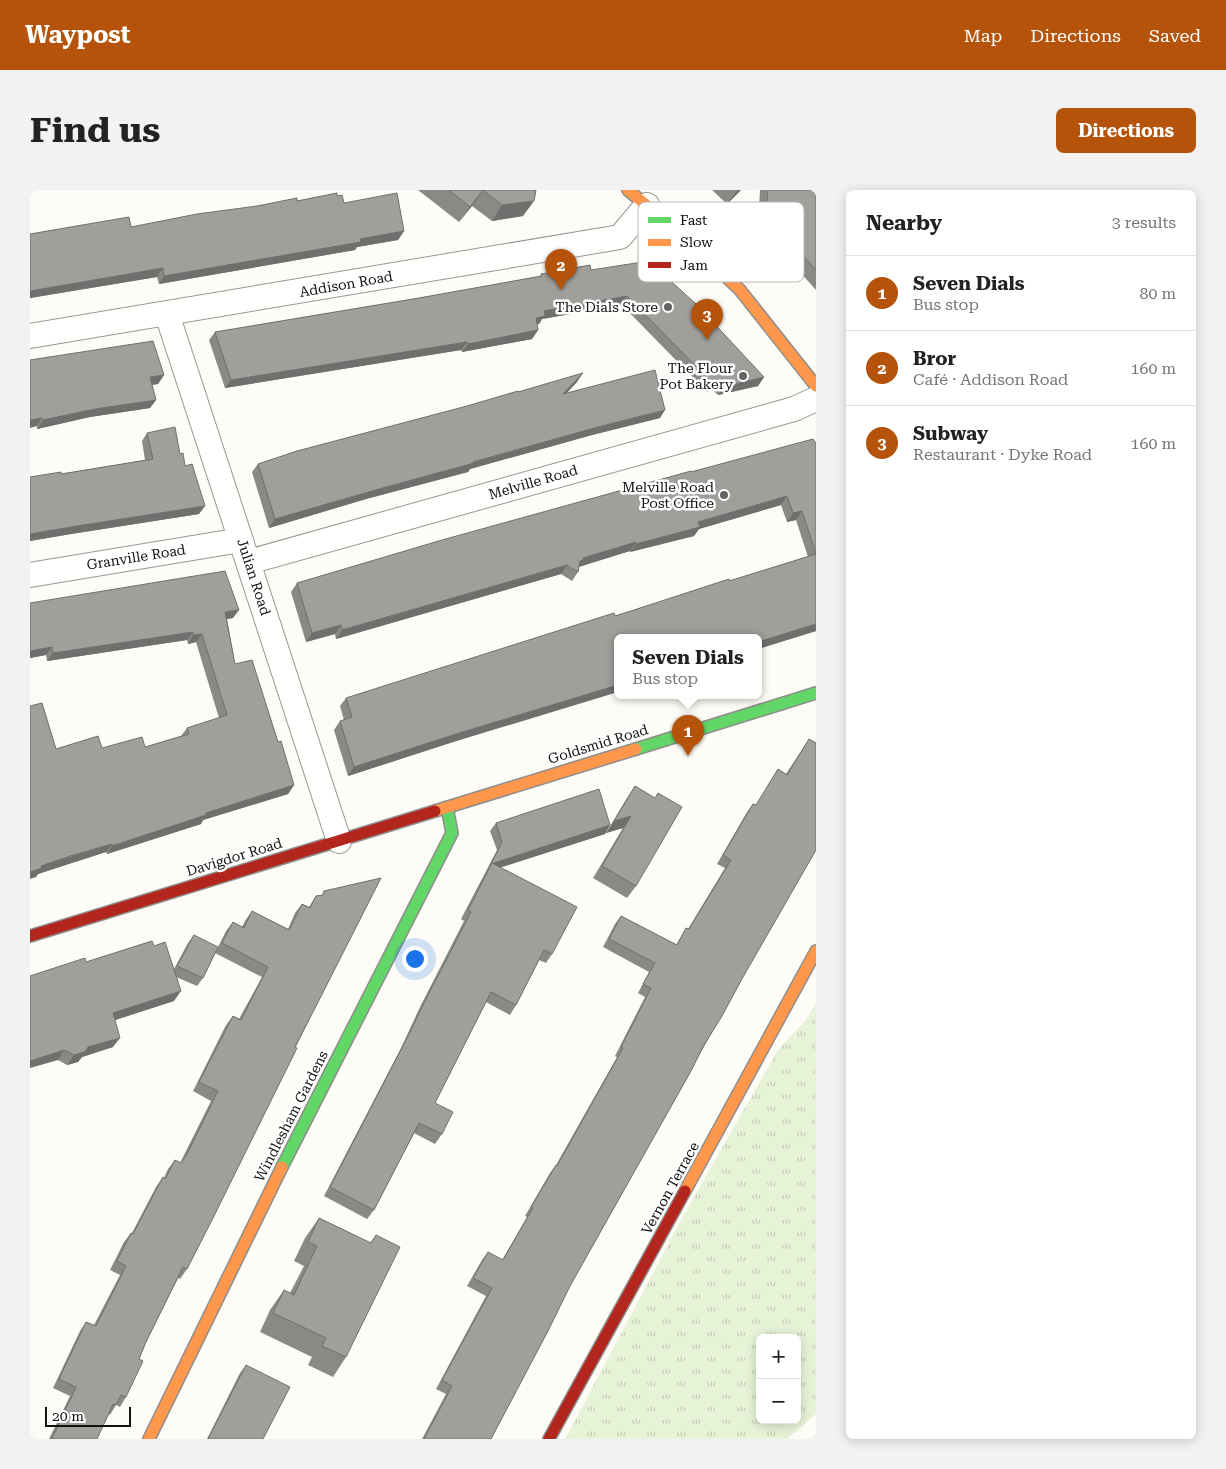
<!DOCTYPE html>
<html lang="en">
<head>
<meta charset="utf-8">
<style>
	body { margin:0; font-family:"Roboto Serif",serif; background:#f2f2f2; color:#222 }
	.controls { position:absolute; right:15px; bottom:15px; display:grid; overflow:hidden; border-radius:8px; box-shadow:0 2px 12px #0003 }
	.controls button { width:45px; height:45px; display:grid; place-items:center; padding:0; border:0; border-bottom:1px solid #e0e0e0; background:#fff; color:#222; font:25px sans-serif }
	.scale { position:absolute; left:15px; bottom:12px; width:86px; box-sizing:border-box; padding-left:5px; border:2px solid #111; border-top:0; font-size:14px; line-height:18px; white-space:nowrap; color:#111; -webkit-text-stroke:4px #fff; paint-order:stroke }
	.you { position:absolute; left:384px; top:768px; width:18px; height:18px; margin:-12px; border:4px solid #fff; border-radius:50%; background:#1a73e8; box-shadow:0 0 0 8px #1a73e833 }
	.badge { display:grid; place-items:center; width:32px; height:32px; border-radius:50%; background:#b45309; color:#fff; font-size:16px; font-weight:700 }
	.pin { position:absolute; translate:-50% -41px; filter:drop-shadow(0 1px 2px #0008) }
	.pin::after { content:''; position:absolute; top:26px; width:18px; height:15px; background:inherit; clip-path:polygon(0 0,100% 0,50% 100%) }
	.popup { position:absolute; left:584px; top:444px; width:148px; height:65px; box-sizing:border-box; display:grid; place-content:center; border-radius:8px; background:#fff; filter:drop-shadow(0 1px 4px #0005); font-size:16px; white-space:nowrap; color:#767676 }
	.popup b { font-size:19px; color:#222 }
	.popup::after { content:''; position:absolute; left:50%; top:100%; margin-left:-10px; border:10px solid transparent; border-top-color:#fff }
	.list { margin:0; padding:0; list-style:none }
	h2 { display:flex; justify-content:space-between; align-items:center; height:65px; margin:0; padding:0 20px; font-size:21px }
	h2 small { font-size:16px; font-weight:400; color:#767676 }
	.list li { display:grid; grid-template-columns:32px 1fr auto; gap:15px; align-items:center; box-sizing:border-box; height:75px; padding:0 20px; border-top:1px solid #e0e0e0 }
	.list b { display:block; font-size:19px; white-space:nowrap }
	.list p { margin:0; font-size:16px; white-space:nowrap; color:#767676 }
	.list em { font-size:16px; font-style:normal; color:#767676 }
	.map { position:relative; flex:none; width:786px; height:1249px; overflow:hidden; border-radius:8px }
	header { display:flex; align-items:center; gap:30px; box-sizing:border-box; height:70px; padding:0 25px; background:#b45309; color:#fff }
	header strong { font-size:24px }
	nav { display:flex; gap:28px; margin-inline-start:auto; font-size:18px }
	.intro { display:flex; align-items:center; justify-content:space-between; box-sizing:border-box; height:120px; padding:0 30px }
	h1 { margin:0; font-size:35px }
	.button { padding:12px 22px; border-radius:8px; background:#b45309; color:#fff; font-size:18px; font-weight:700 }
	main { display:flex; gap:30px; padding:0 30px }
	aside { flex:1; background:#fff; border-radius:8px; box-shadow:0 2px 12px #0003 }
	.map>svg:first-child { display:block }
	.park { fill:url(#park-tufts); fill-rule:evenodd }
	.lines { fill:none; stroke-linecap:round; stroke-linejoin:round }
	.street-casing { stroke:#979795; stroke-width:26 }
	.fast-casing { stroke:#8e8d8b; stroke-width:14 }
	.slow-casing { stroke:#8e8d8b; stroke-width:14 }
	.jam-casing { stroke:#8e8d8b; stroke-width:14 }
	.street { stroke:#fffffe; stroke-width:24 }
	.fast { stroke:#63d668; stroke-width:11 }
	.slow { stroke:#ff974d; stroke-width:11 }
	.jam { stroke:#b3261e; stroke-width:11 }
	.wall { fill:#8a8986 }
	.shaded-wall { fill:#716f6d }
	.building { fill:#a19f9c; stroke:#716f6d }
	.poi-dot { fill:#646362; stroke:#fff; stroke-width:2 }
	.labels { text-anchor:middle; stroke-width:5; stroke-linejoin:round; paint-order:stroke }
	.street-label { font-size:14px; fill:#111; stroke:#fff }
	.poi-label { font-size:14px; fill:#111; stroke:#fff; text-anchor:end }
	.key { fill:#fff; stroke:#b8b8b8; stroke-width:1 }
	.key-label { font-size:14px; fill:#111 }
</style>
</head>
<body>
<header>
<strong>Waypost</strong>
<nav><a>Map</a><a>Directions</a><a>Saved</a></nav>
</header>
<div class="intro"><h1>Find us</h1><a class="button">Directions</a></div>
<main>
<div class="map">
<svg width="786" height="1249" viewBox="0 0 786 1249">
	<defs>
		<pattern id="park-tufts" width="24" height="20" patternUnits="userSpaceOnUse" patternTransform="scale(1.25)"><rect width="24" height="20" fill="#e7f3d7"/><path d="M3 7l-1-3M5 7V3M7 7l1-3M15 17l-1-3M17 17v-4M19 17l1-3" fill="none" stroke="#c5cfb8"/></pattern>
	</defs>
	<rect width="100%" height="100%" fill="#fdfcf7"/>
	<path class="park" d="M786,813V1224L757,1249H535L656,1021L748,860L775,831ZM730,1148H767V1230H730Z"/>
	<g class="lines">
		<defs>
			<path id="street" d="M137,124L309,651
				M0,146L590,47L617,15
				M219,372L764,219L786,209
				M0,385L211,350"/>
			<path id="fast" d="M606,559L786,503
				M252,977L422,643L417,617"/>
			<path id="slow" d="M598,0L657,49L710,100L786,196
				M405,621L606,559
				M655,1001L786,761
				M119,1249L252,977"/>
			<path id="jam" d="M0,746L405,621
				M519,1249L655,1001"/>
		</defs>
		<use href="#street" class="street-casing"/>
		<use href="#fast" class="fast-casing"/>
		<use href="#slow" class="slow-casing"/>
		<use href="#jam" class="jam-casing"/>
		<use href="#street" class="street"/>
		<use href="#fast" class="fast"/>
		<use href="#slow" class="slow"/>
		<use href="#jam" class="jam"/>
	</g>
	<path class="wall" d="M388,0H506L493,26L462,31L442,16L429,32Z
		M682,0H711L697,14Z
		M730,0H786V100L728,35Z
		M307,6L314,13L374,41L368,50L327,57L325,60L129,94L127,87L0,108V44L101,37L267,11Z
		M561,80L734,187L728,196L688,205L682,199L677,202L592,115L512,129L509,134H507L508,140L502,149L432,162L431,160L195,198L179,150L185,142L389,108L510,86L511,84Z
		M0,170L134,185L128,194L122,195L126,210L120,218L60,227L7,239Z
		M547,192L536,204L630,228L562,245L440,279L438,282L336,309L239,338L222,282L228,274L488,202Z
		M117,243L150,264L155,276L169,324L41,344L0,351V287L31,284L115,270L112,251Z
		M786,253V441L728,459V447L420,553L318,586L304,540L310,531L314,530L310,516L316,508L778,367L766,330L757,332L751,315L669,339L664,346L600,362V361L549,376L548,382L542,391L531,384L306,449L305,444L276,452L261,402L267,393L661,282Z
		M0,413L203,428L197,429L205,474L248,552L264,595L258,604L173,630L171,634L77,664L76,662L35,675L8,684L6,687L26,559L115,557L151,546L157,538L189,528L166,452L158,454L157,450L17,471L16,465L0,468Z
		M779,549L713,787L540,1096L461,1249H392L416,1204L406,1199L456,1106L437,1096L452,1070L458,1062L472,1070L497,1027L495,1026L520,983L526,975L587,867L585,866L615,807L608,803L619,782L573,757L585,734L591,726L646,755L656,738L658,739L695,678L687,674L717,622L723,614L726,615L748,579L756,584Z
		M605,596L606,696L597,708L563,688L593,638L576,643L597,608Z
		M466,633L580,635L575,644L470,677L522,764L516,773L509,770L486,815L480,825L456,812L405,913L412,944L405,954L384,943L344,1020L337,1029L294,1006L371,858L391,815L434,731L431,729L467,660L460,641Z
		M294,701L281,826L157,1079L150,1089L148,1088L116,1152L109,1169L96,1207L90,1217L86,1215L80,1225L79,1224L67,1249H19L40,1206L23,1198L50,1141L56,1132L64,1135L90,1085L80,1080L94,1052L101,1043H102L126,997L133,987L134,988L138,979L145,970L151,973V971L181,911L163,901L196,835L203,826L209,829L232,787L185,763L173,788L167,796L146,787L144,811L85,830L83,857L52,867L48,872L37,875L28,870L56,772L124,756L144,779L158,753L164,745L185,763L196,741L203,732L212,737L215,731L222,721L258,739L265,723L272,714L279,717L286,706L292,705Z
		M289,1028L340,1053L346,1045L316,1167L303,1187L278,1175L282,1167L230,1142L240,1120L254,1100L260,1103L274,1076L264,1071L275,1048Z
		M216,1175L233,1249H177L210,1183Z"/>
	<path class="shaded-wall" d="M453,0L442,16L429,32L440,17Z
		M708,0H711L697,14L705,3Z
		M504,11L493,26L462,31L472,15Z
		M374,41L368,50L327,57L325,60L129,94L134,86Z
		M133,78L127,87L0,108V101Z
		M597,106L592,115L512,129L509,134L500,136L506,128L514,121Z
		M508,140L502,149L432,162L438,154Z
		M437,152L431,160L195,198L201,190Z
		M553,183L547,192L527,213L533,204Z
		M134,185L128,194L114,196L120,187Z
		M734,187L728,196L688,205L694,197Z
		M687,190L682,199L677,202L683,194Z
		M126,210L120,218L60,227L7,239L13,230L65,219Z
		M635,220L630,228L562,245L440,279L438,282L336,309L239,338L245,329L342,301L568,237Z
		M12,228L7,236L0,238V230Z
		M757,306L751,315L669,339L664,346L600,362L606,354L668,332Z
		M175,316L169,324L41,344L0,351V344L47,336Z
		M772,321L766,330L757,332L763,323Z
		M606,352L600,361L549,377L550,371L553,368Z
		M537,375L531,384L306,449L312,440Z
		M209,420L203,428L190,430L195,422Z
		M786,434V441L728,459V452Z
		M311,435L305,444L276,452L282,443Z
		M163,442L157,450L17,471L23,463Z
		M172,444L166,452L158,454L163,445Z
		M22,457L16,465L0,468V461Z
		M588,495V502L420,553L318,586L324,577L426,544Z
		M264,595L258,604L173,630L171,634L77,664L82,656L176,623Z
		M601,626L593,638L576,643L584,631Z
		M580,635L575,644L457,682L461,674Z
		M82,654L76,662L8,684L6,687L0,689V682L11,676Z
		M151,801L144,811L76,833L83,823Z
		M90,848L83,857L52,867L48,872L37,875L44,865L58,857Z
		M34,860L28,870L0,878V871Z"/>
	<path class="building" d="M419,0H506L504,11L472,15L453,0L440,17Z
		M738,0H786V80L736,24Z
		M307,3V6L312,5L314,13L367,3L374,41L330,49L331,52L134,86L133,78L0,101V44L99,27L101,37L167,24L227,16L267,8V11Z
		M619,71L666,114L734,187L694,197L687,190L683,194L597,106L514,121L515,126L506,128L508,140L438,154L437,152L201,190L185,142L389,108L512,86L511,84L560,75L561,80Z
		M123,151L134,185L120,187L126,210L65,219L13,230L12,228L0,230V170Z
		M625,180L635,220L568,237L443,272L444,273L342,301L245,329L228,274L267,261L437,216L488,201V202L553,183L533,204Z
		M145,237L150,264L153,263L155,276L162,274L175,316L47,336L0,344V287L31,282V284L123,269L117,243Z
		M783,249L786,253V434L728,452V447H588V495L426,544L324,577L310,531L322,527L316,508L584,423L585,426L607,419L699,389V391L786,364L772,321L763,323L757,306L668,332L670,337L606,354V352L553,368V370L550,371L548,382L537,375L312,440L311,435L282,443L267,393L412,350L661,281V282Z
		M195,381L209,420L195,422L205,474L222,470L248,552L251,551L264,595L176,623V625L82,656V654L40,666L11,676L12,678L0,682V516L12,513L26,559L68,546L72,558L112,547L115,557L159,544L157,538L197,525L172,444L163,445V442L23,463L22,457L0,461V413Z
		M779,549L786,553V660L713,787L692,826L674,855L661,881L540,1096L518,1141L461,1249H394L422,1196L412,1190L462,1098L443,1088L458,1062L473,1070L503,1018L501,1017L526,975L527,976L593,858L591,857L621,798L613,794L625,773L579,749L591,726L647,755L656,738L659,739L701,670L693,665L723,614L726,615L748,579L757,585Z
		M605,596L625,608L628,603L652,617L606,696L572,676L601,626L584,631Z
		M569,599L580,635L461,674L472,652L466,633Z
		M462,673L547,717L522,764L514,760L486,815L461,802L405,913L423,922L412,944L389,933L344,1020L300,997L377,848L398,805L441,722L438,720Z
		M351,688L281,826L265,857L267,858L183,1028L157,1079L153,1077L116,1152L109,1169L113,1171L96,1207L91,1205L86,1215L83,1214L67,1249H22L46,1197L29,1189L56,1132L66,1136L96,1076L87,1071L101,1043L103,1044L133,987L135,989L145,970L151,973L158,962L188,901L169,892L203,826L211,830L238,777L192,753L203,732L214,738L222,721L259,740L272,714L280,718L286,706L293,705L294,701Z
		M164,745L188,757L173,788L147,776Z
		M122,751L124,756L135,752L151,801L83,823L90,848L58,857L55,862L44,865L34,860L0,871V786L55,768L56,772Z
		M289,1028L341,1053L346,1045L370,1057L316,1167L292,1156L296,1148L243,1123L254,1100L264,1105L287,1056L278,1052Z
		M216,1175L260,1197L233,1249H178Z"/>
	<g class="poi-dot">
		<circle cx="638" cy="117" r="5"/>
		<circle cx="713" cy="186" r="5"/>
		<circle cx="694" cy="305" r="5"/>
	</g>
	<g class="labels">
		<g class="street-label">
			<text transform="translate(316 94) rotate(-10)" y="5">Addison Road</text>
			<text transform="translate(503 292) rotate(-16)" y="5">Melville Road</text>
			<text transform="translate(106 367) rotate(-9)" y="5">Granville Road</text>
			<text transform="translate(224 387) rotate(72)" y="5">Julian Road</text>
			<text transform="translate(568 554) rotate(-17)" y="5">Goldsmid Road</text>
			<text transform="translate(204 667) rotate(-17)" y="5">Davigdor Road</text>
			<text transform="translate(261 926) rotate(-63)" y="5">Windlesham Gardens</text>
			<text transform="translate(640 998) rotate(-61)" y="5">Vernon Terrace</text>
		</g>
		<g class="poi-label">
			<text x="628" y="122">The Dials Store</text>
			<text x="703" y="183">The Flour<tspan x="703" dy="16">Pot Bakery</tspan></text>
			<text x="684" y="302">Melville Road<tspan x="684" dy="16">Post Office</tspan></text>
		</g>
	</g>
	<rect x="608" y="12" width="166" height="80" rx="8" class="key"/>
	<rect x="618" y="27" width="23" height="6" fill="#63d668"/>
	<rect x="618" y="49" width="23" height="7" fill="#ff974d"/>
	<rect x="618" y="72" width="23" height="6" fill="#b3261e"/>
	<g class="key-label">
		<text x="650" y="35">Fast</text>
		<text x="650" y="57">Slow</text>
		<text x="650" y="80">Jam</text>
	</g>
</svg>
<div class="controls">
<button>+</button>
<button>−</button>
</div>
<div class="scale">20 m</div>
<div class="you"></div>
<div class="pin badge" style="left:658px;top:566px">1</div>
<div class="popup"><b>Seven Dials</b>Bus stop</div>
<div class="pin badge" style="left:531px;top:100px">2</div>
<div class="pin badge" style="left:677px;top:150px">3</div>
</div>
<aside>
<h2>Nearby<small>3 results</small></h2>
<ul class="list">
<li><span class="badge">1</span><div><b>Seven Dials</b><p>Bus stop</p></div><em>80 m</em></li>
<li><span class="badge">2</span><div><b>Bror</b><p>Café · Addison Road</p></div><em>160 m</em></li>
<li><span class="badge">3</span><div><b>Subway</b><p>Restaurant · Dyke Road</p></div><em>160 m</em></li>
</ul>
</aside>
</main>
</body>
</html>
